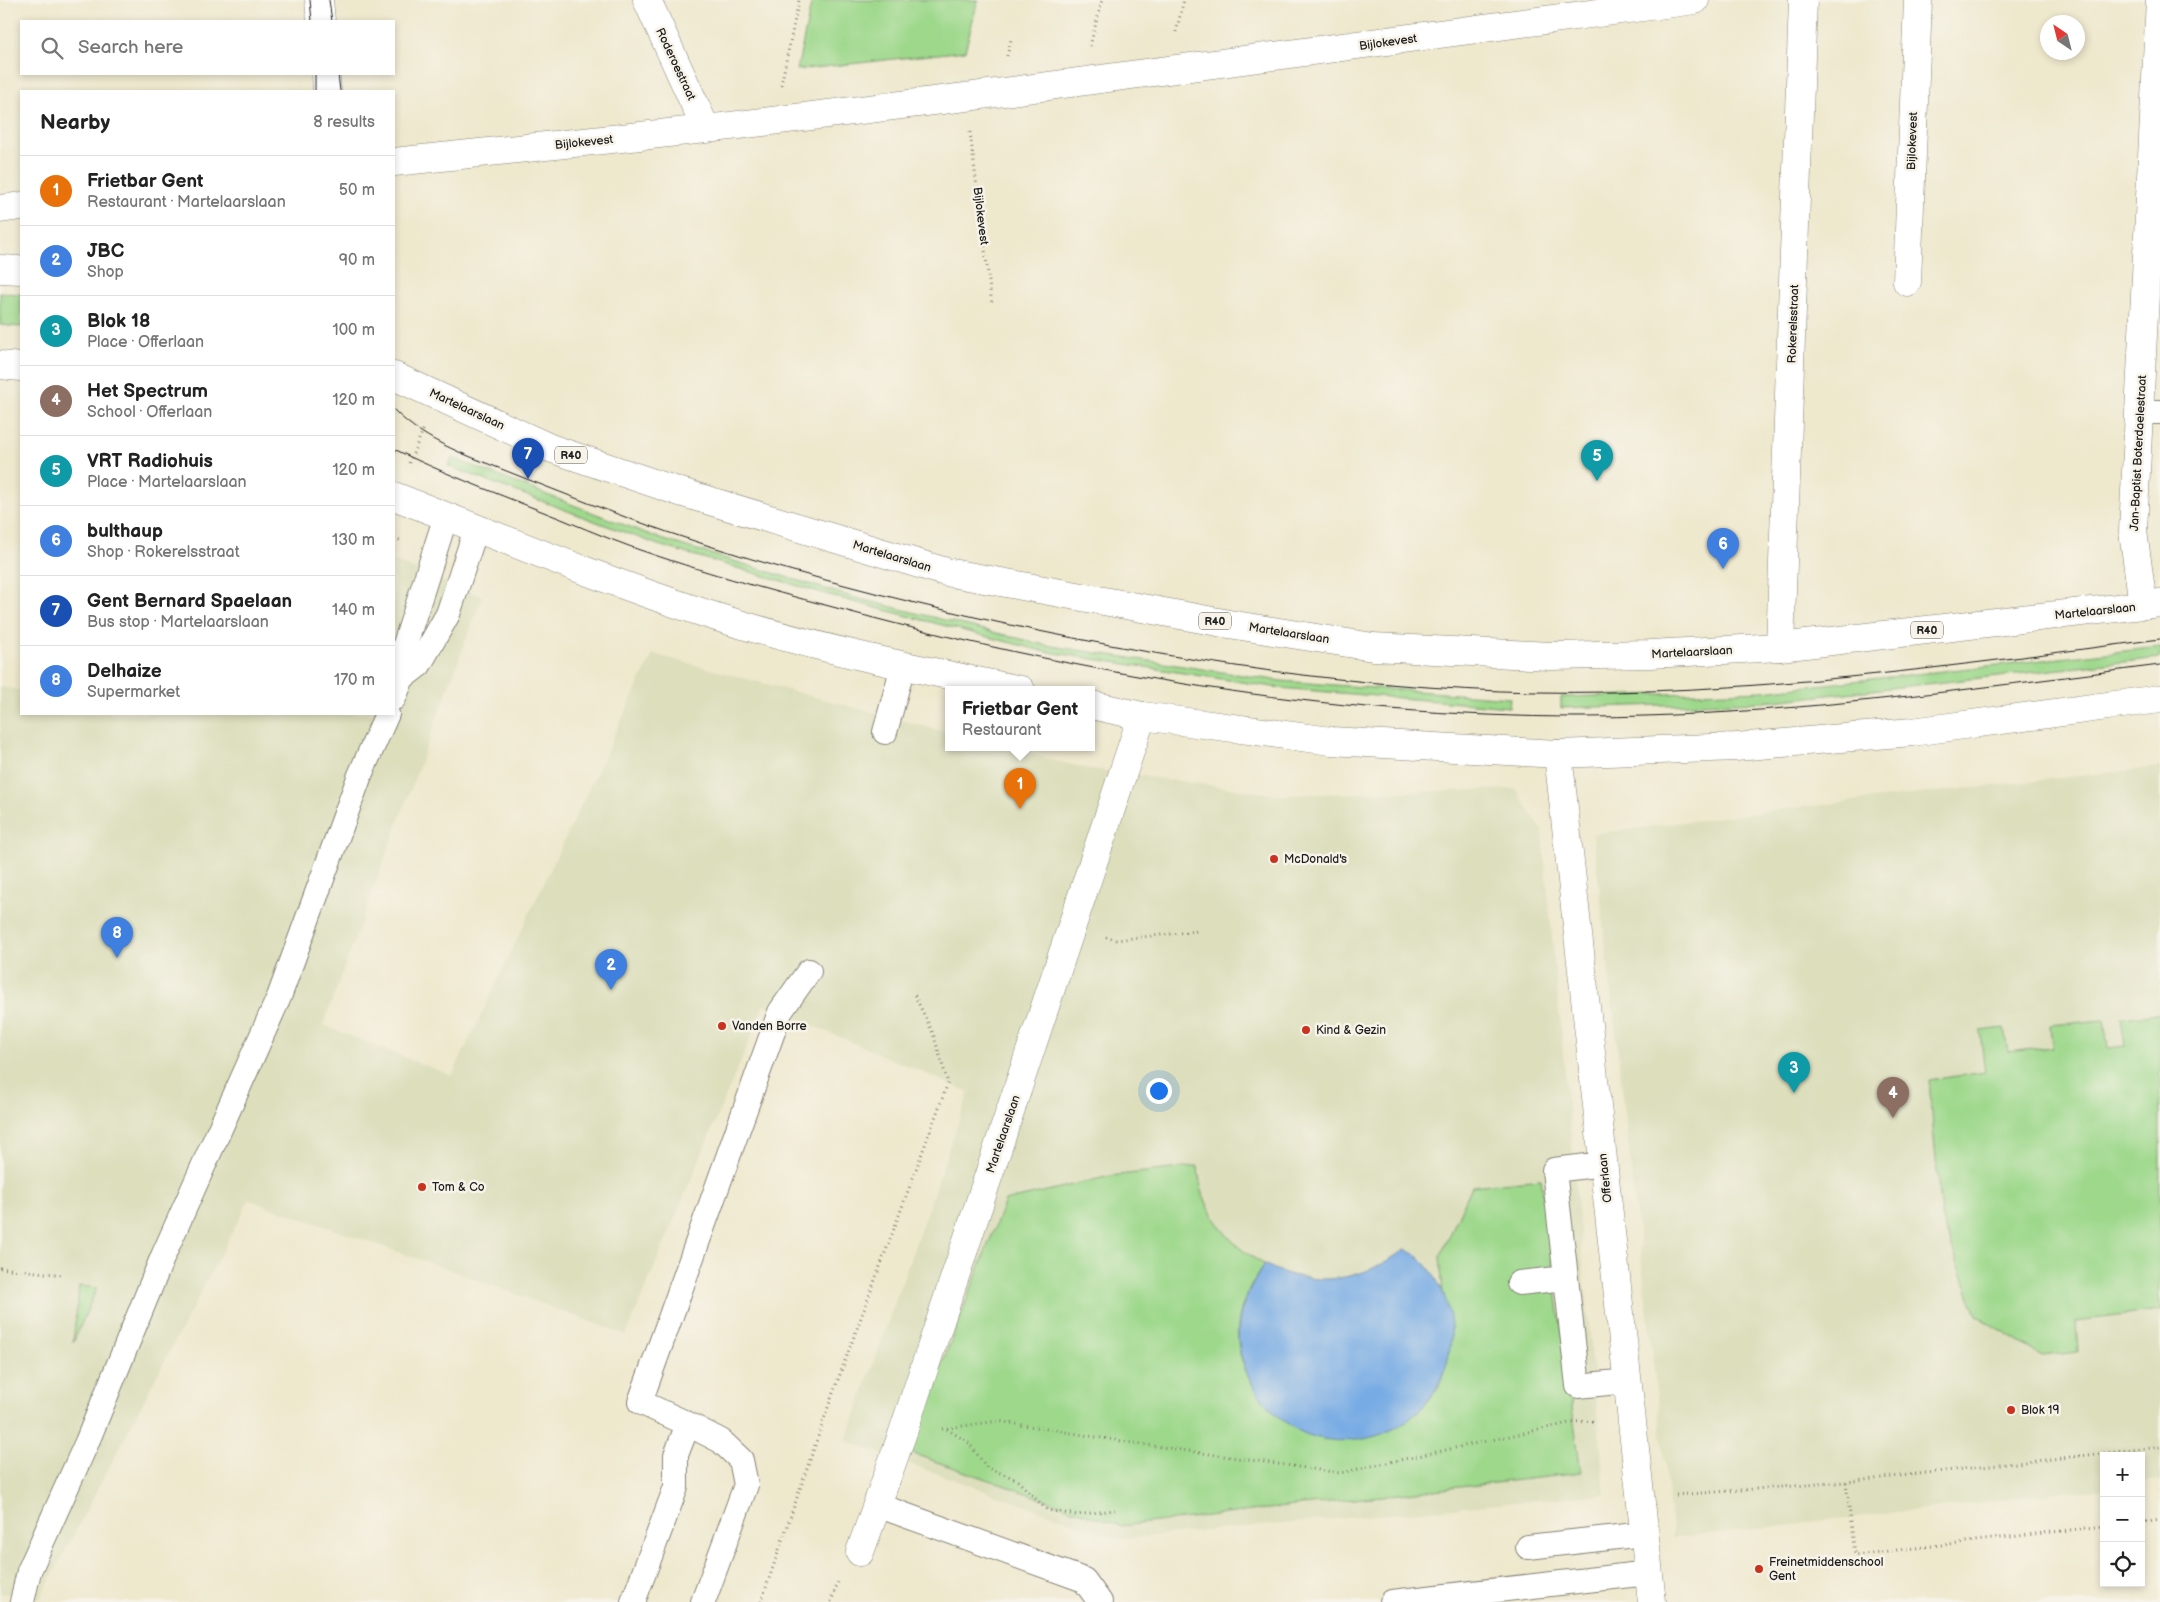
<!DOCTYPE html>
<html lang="en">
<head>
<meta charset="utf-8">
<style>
	body { margin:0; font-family:"Balsamiq Sans",sans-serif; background:#f2f2f2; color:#222 }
	.controls { position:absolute; right:15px; bottom:15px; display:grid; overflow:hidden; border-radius:0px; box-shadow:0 2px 8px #0003 }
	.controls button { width:45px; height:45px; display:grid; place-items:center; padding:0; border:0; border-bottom:1px solid #e0e0e0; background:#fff; color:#222; font:25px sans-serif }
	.compass { position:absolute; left:2040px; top:15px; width:45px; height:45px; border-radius:50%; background:#fff; box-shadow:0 2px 8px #0003; rotate:325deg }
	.you { position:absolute; left:1158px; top:1090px; width:18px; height:18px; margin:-12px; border:4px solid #fff; border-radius:50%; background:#1a73e8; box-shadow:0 0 0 8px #1a73e833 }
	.badge { display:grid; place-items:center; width:32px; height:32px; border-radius:50%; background:#d93025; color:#fff; font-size:16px; font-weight:700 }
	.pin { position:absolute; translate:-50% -41px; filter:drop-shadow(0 1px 2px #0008) }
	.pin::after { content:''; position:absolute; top:26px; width:18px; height:15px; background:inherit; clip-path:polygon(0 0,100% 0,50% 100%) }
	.popup { position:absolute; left:945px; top:686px; width:150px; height:65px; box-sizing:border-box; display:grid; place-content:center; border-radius:0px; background:#fff; filter:drop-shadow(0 1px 4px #0005); font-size:16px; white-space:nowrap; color:#767676 }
	.popup b { font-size:19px; color:#222 }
	.popup::after { content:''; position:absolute; left:50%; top:100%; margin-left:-10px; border:10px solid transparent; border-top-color:#fff }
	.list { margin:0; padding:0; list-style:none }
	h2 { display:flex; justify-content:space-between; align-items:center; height:65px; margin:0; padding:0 20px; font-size:21px }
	h2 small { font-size:16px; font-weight:400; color:#767676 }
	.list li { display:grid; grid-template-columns:32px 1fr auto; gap:15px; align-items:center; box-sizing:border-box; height:70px; padding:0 20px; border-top:1px solid #e0e0e0 }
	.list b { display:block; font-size:19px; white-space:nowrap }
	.list p { margin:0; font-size:16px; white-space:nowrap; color:#767676 }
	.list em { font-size:16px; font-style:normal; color:#767676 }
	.icon { flex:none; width:28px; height:28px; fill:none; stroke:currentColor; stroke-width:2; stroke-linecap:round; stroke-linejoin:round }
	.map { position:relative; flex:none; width:2160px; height:1602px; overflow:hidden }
	.search { position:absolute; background:#fff; box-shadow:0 2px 8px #0003; left:20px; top:20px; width:375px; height:55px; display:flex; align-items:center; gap:12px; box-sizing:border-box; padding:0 18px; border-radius:0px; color:#767676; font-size:19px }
	.panel { position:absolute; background:#fff; box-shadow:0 2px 8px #0003; left:20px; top:90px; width:375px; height:625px; border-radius:0px }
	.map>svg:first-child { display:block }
	.built { fill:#dcdebc }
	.green { fill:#9dd88b; stroke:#5c7a54 }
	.water { fill:#77abe4; stroke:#4a6480 }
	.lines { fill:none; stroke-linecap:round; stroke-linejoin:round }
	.lane-casing { stroke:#858274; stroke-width:26 }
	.street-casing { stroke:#858274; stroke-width:29 }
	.secondary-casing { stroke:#858274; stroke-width:29 }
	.primary-casing { stroke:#858274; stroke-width:29 }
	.path { stroke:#858274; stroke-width:3; stroke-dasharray:1 4; stroke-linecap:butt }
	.lane { stroke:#fff; stroke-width:24 }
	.street { stroke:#fff; stroke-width:28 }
	.secondary { stroke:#fff; stroke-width:28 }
	.primary { stroke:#fff; stroke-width:28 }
	.tram { stroke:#1c1c1c; stroke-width:1 }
	.poi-dot { fill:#c8321e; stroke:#f7f3e8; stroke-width:2 }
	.labels { text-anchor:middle; stroke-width:5; stroke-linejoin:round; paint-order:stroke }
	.shield { fill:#f7f3e8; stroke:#5e5c59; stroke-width:1 }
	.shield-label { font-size:11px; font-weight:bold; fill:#1c1c1c }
	.street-label { font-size:12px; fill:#1c1c1c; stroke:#f7f3e8 }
	.poi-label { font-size:12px; fill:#1c1c1c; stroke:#f7f3e8; text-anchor:start }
</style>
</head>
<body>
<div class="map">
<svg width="2160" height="1602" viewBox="0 0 2160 1602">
	<rect width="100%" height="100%" fill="#f7f3e8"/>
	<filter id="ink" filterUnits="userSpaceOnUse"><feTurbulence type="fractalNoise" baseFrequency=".02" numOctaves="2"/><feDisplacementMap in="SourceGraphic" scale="10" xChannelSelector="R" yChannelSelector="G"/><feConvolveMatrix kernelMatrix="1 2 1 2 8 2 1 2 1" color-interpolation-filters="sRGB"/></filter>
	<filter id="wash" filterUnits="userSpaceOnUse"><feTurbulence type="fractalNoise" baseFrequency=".0096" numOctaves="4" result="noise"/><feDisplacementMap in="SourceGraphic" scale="20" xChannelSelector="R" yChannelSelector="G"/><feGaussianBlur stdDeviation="1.12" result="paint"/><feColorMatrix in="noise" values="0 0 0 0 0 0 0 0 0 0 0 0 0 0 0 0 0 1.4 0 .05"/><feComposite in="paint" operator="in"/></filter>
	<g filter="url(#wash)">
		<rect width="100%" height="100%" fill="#eee8cd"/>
		<path class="built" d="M394,561L482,597L323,1025L452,1076L653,654L949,733V748H1006L1084,768L1280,795L1516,789L1542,831L1605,1494L1119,1539L846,1441L969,1092L764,1005L626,1335L439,1266L249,1200L40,1599L0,1593V687L21,690V714H394Z
			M2160,767V1481L2141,1483V1456H2104V1488L1673,1538L1593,834L1793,808Z"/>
		<path class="green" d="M812,0H978L965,51L797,70Z
			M0,293L21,294V327L0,325Z
			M452,458L661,539L852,597L1045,645L1281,681L1510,698L1509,707L1279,688L1042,651L850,601L658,545L448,466Z
			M2160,647V658L1765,702L1561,708V697L1763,691Z
			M2160,1014V1311L2076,1321L2078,1352L2042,1356L1977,1316L1941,1217L1929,1080L1985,1072L1980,1031L2004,1028L2008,1052L2052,1047L2050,1025L2104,1020L2108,1048L2125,1046L2121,1018Z
			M1198,1166C1200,1208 1227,1245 1264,1264C1256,1277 1247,1291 1242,1306C1225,1362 1261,1406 1306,1434L1423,1407L1437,1390L1446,1367L1447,1308L1443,1293L1440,1257L1472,1186L1541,1179L1581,1473L1121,1526L908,1452L1005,1201L1110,1176Z
			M79,1286L97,1288L73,1343Z"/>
		<path class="water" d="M1405,1249C1410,1252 1417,1254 1421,1259C1438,1276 1450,1303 1451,1327C1454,1399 1394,1451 1323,1439C1276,1431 1237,1377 1238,1331C1239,1306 1252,1285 1264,1264C1312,1289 1362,1282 1405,1249Z"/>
	</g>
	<g filter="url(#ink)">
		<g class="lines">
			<defs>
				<path id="lane" d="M2140,412H2160
					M402,678L399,663L446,516
					M394,698L402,678L419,665L448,614L476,529
					M885,732L903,666
					M1604,1164L1554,1170L1578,1386L1628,1381
					M1519,1283L1566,1278
					M688,1424L640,1402L780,1012L809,971
					M877,1505L1084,1580L1100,1602
					M1528,1547L1644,1534
					M22,1602L29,1571L87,1442L163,1256L279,997L360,775L387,714
					M633,1602L676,1487V1455L688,1424L721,1441L741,1460L746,1485L703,1602
					M1392,1602L1649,1573"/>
				<path id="street" d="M647,0L706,129
					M394,162L706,129L966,97L1695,0
					M0,209L21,206
					M1907,282L1918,0
					M2143,605L2133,531L2160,0
					M1780,647L1803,0
					M1558,754L1652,1602
					M860,1552L902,1435L1142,716"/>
				<path id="secondary" d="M319,0L321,21
					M326,74L327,91
					M394,496C495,535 595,577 698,611C803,646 912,668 1021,690
					M1091,705L1142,716L1331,741L1558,754L1736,747L1912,732L2160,699"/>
				<path id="primary" d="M0,269L21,270
					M0,365L21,367
					M394,376L550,448L677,491L946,572L1229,624L1373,647L1550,656L1650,654L1780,647L2160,603"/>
			</defs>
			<use href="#lane" class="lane-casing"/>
			<use href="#street" class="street-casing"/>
			<use href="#secondary" class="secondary-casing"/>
			<use href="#primary" class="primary-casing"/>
			<path class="path" d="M1176,32L1184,0
				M1090,46L1102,0
				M1007,56L1011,40
				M781,85L799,0
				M970,132L992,305
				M409,463L424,428
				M394,538L402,541
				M1106,937L1115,940L1198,931
				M0,1268L64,1275
				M942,1429L998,1421L1127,1442L1340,1473L1574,1422L1596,1421
				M947,1429L969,1443L987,1468L1016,1479L1047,1510L1076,1515L1115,1510
				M1846,1482L1855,1555L2104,1526
				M1676,1495L1846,1482L2160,1447
				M2141,1522L2160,1519
				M761,1602L832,1396L948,1083L933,1033L914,994
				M831,1602L839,1579"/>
			<use href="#lane" class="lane"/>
			<use href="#street" class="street"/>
			<use href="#secondary" class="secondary"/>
			<use href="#primary" class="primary"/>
			<path class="tram" d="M310,0L312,21
				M329,0L332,21
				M338,74L340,91
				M315,91V74
				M394,410C426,443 472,457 514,474C565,494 615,514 667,532C776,569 889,598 1001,623C1177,661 1354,688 1534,692C1744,696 1952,666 2160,639
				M394,449C440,472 488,490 536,509C570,522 603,537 637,549C700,571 764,589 829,606C1073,673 1328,717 1581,717C1776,717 1968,689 2160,665"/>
		</g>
	</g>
	<g class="poi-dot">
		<circle cx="1274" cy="859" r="5"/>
		<circle cx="722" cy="1026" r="5"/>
		<circle cx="1306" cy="1030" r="5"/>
		<circle cx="422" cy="1187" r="5"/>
		<circle cx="2011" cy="1410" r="5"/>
		<circle cx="1759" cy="1569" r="5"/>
	</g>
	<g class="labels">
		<g class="shield">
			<rect x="555" y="446.5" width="32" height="17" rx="4"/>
			<rect x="1199" y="612.5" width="32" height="17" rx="4"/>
			<rect x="1911" y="621.5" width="32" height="17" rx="4"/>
		</g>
		<g class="shield-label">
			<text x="571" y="459">R40</text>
			<text x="1215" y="625">R40</text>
			<text x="1927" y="634">R40</text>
		</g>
		<g class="street-label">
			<text transform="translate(1388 42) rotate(-8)" y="4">Bijlokevest</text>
			<text transform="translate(676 64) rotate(65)" y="4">Roderoestraat</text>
			<text transform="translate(1912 141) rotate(-88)" y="4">Bijlokevest</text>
			<text transform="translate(584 142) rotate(-6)" y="4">Bijlokevest</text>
			<text transform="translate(981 216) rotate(83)" y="4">Bijlokevest</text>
			<text transform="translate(1793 324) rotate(-88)" y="4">Rokerelsstraat</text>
			<text transform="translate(467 409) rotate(25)" y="4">Martelaarslaan</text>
			<text transform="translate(2138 453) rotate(-87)" y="4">Jan-Baptist Boterdaelestraat</text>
			<text transform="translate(892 556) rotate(17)" y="4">Martelaarslaan</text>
			<text transform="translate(2095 611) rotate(-6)" y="4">Martelaarslaan</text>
			<text transform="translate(1289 633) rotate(9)" y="4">Martelaarslaan</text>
			<text transform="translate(1692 652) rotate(-3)" y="4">Martelaarslaan</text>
			<text transform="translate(1003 1134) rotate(-71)" y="4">Martelaarslaan</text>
			<text transform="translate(1605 1178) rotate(-96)" y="4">Offerlaan</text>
		</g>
		<g class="poi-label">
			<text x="1284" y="863">McDonald's</text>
			<text x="732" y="1030">Vanden Borre</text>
			<text x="1316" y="1034">Kind &amp; Gezin</text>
			<text x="432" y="1191">Tom &amp; Co</text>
			<text x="2021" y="1414">Blok 19</text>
			<text x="1769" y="1566">Freinetmiddenschool<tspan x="1769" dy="14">Gent</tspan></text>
		</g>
	</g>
</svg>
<div class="controls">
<button>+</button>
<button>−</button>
<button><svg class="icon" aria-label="locate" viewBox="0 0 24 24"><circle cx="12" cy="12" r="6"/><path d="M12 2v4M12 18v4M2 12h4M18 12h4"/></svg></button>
</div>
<svg class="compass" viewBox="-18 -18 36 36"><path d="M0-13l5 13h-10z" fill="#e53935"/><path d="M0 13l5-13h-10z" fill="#767676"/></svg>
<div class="you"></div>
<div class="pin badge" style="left:1020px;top:809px;background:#e8710a">1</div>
<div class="popup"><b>Frietbar Gent</b>Restaurant</div>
<div class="pin badge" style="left:611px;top:990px;background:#3f7fe0">2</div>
<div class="pin badge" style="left:1794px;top:1093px;background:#0f9aa8">3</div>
<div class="pin badge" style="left:1893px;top:1118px;background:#8d6e63">4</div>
<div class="pin badge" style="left:1597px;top:481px;background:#0f9aa8">5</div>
<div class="pin badge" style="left:1723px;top:569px;background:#3f7fe0">6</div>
<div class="pin badge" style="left:528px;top:479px;background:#1a4fb4">7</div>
<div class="pin badge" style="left:117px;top:958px;background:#3f7fe0">8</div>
<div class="search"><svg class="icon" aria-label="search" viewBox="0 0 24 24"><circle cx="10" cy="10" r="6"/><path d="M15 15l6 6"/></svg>Search here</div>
<section class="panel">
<h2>Nearby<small>8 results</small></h2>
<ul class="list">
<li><span class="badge" style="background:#e8710a">1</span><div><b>Frietbar Gent</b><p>Restaurant · Martelaarslaan</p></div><em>50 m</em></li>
<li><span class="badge" style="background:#3f7fe0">2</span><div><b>JBC</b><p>Shop</p></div><em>90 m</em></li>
<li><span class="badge" style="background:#0f9aa8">3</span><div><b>Blok 18</b><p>Place · Offerlaan</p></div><em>100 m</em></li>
<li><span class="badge" style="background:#8d6e63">4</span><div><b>Het Spectrum</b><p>School · Offerlaan</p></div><em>120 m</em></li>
<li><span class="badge" style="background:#0f9aa8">5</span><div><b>VRT Radiohuis</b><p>Place · Martelaarslaan</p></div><em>120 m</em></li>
<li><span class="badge" style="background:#3f7fe0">6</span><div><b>bulthaup</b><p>Shop · Rokerelsstraat</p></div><em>130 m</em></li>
<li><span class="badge" style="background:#1a4fb4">7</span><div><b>Gent Bernard Spaelaan</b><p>Bus stop · Martelaarslaan</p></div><em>140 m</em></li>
<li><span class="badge" style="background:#3f7fe0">8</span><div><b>Delhaize</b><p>Supermarket</p></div><em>170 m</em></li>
</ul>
</section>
</div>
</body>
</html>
